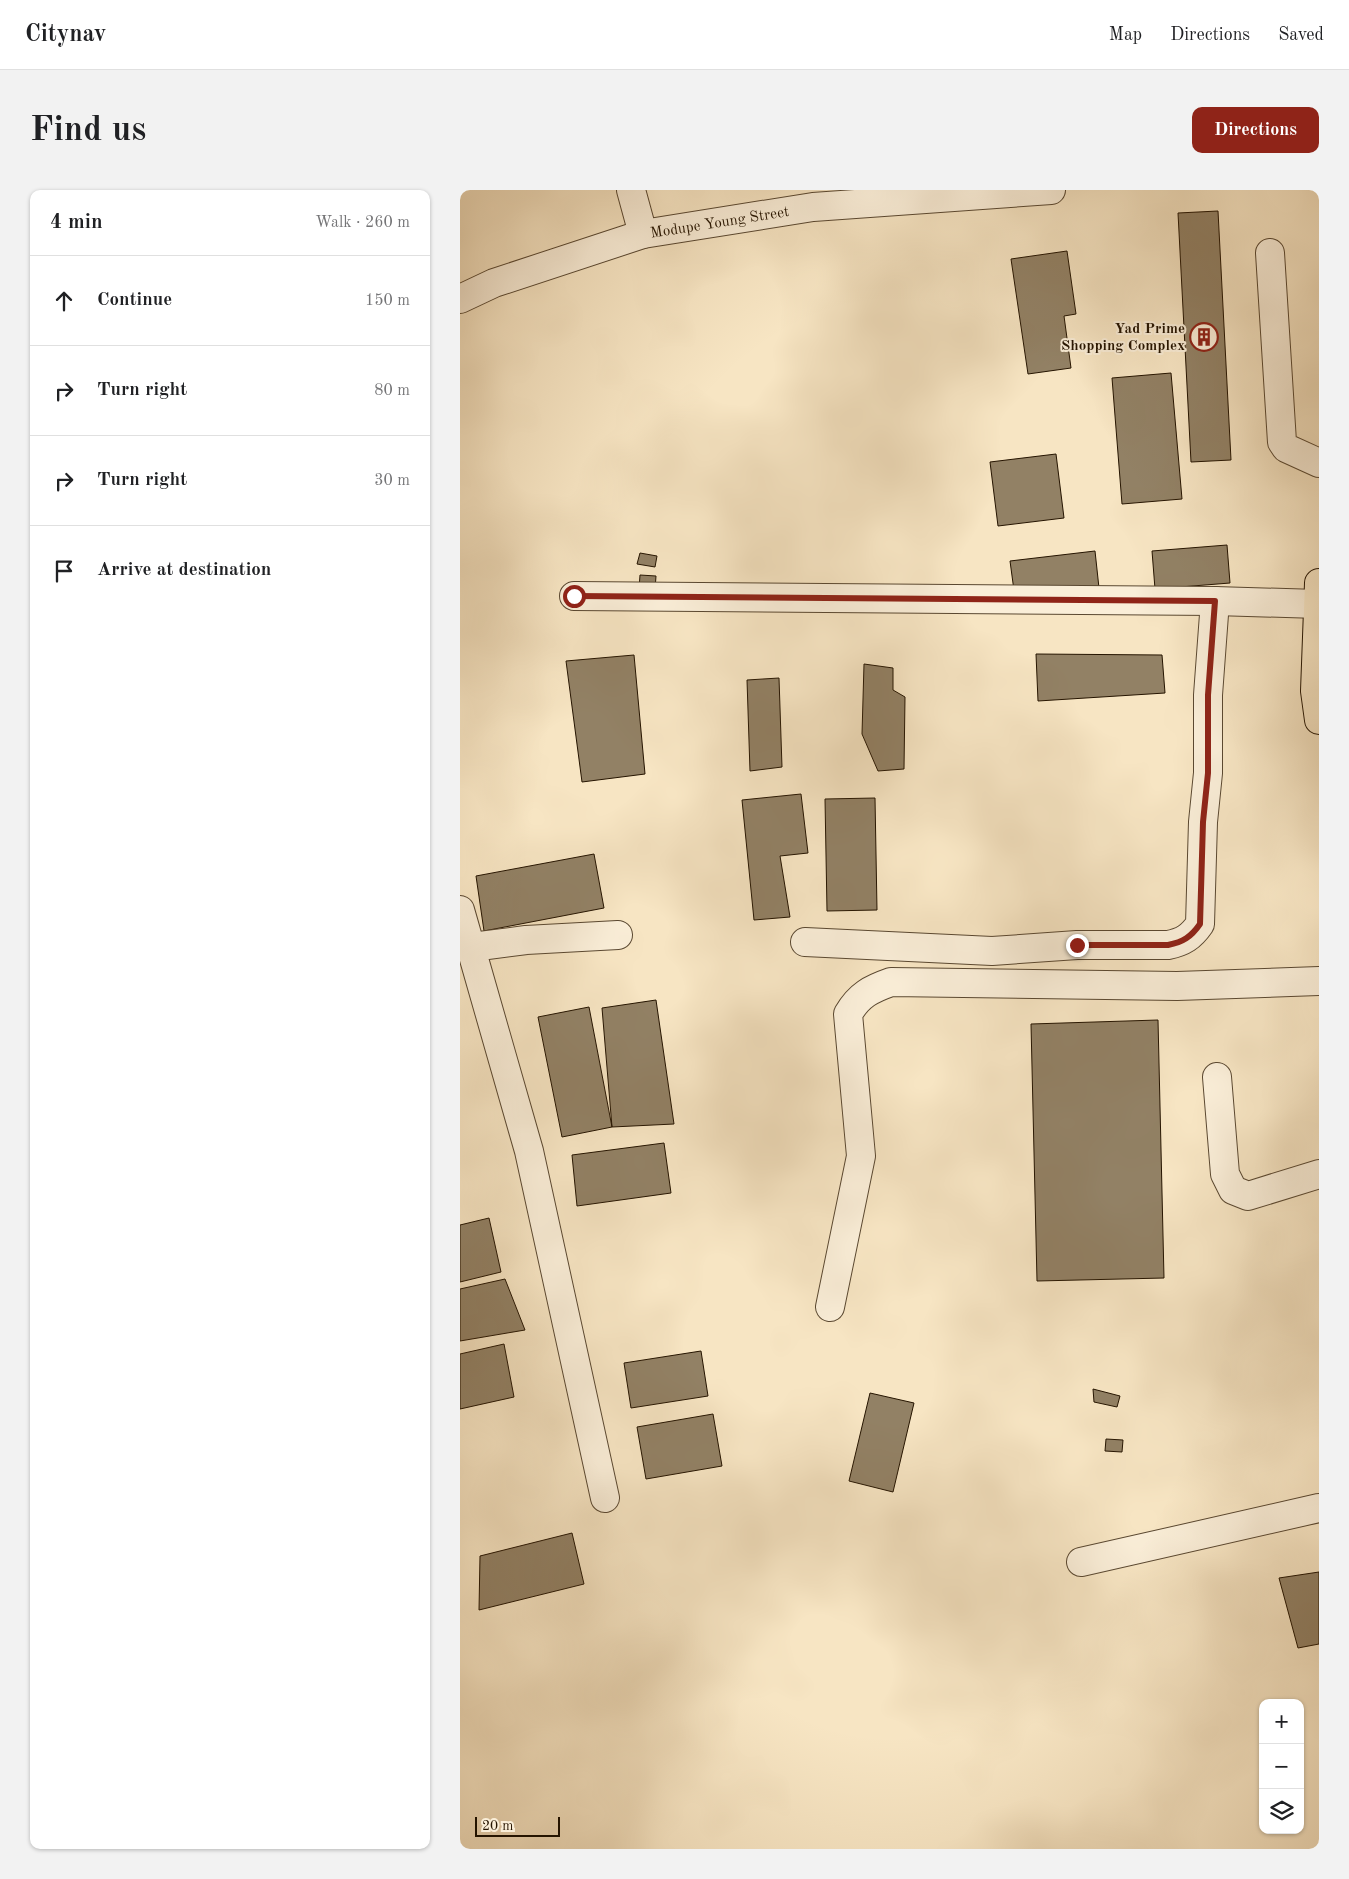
<!DOCTYPE html>
<html lang="en">
<head>
<meta charset="utf-8">
<style>
	body { margin:0; font-family:"Old Standard TT",serif; background:#f2f2f2; color:#202124 }
	.controls { position:absolute; right:15px; bottom:15px; display:grid; overflow:hidden; border-radius:10px; box-shadow:0 1px 4px #0004 }
	.controls button { width:45px; height:45px; display:grid; place-items:center; padding:0; border:0; border-bottom:1px solid #e0e0e0; background:#fff; color:#202124; font:25px sans-serif }
	.scale { position:absolute; left:15px; bottom:12px; width:85px; box-sizing:border-box; padding-left:5px; border:2px solid #251400; border-top:0; font-size:14px; line-height:18px; white-space:nowrap; color:#251400; -webkit-text-stroke:4px #faeed8; paint-order:stroke }
	.stop { position:absolute; width:15px; height:15px; margin:-11px; border:4px solid #8f2418; border-radius:50%; background:#fff }
	.stop.end { background:#8f2418; border-color:#fff; box-shadow:0 1px 5px #0008 }
	.list { margin:0; padding:0; list-style:none }
	h2 { display:flex; justify-content:space-between; align-items:center; height:65px; margin:0; padding:0 20px; font-size:21px }
	h2 small { font-size:16px; font-weight:400; color:#757577 }
	.list li { display:grid; grid-template-columns:32px 1fr auto; gap:15px; align-items:center; box-sizing:border-box; height:90px; padding:0 20px; border-top:1px solid #e0e0e0 }
	.list b { display:block; font-size:19px; white-space:nowrap }
	.list em { font-size:16px; font-style:normal; color:#757577 }
	.icon { flex:none; width:28px; height:28px; fill:none; stroke:currentColor; stroke-width:2; stroke-linecap:round; stroke-linejoin:round }
	.map { position:relative; flex:none; width:859px; height:1659px; overflow:hidden; border-radius:10px }
	header { display:flex; align-items:center; gap:30px; box-sizing:border-box; height:70px; padding:0 25px; background:#fff; border-bottom:1px solid #e0e0e0 }
	header strong { font-size:24px }
	nav { display:flex; gap:28px; margin-inline-start:auto; font-size:18px }
	.intro { display:flex; align-items:center; justify-content:space-between; box-sizing:border-box; height:120px; padding:0 30px }
	h1 { margin:0; font-size:35px }
	.button { padding:12px 22px; border-radius:10px; background:#8f2418; color:#fff; font-size:18px; font-weight:700 }
	main { display:flex; gap:30px; padding:0 30px }
	aside { flex:1; background:#fff; border-radius:10px; box-shadow:0 1px 4px #0004 }
	.map>svg:first-child { display:block }
	.building { fill:#928165; stroke:#251400 }
	.lines { fill:none; stroke-linecap:round; stroke-linejoin:round }
	.minor-casing { stroke:#5a4831; stroke-width:30 }
	.major-casing { stroke:#251400; stroke-width:30 }
	.minor { stroke:#faeed8; stroke-width:28 }
	.major { stroke:#f7e5c3; stroke-width:28 }
	.route { stroke:#8f2418; stroke-width:6 }
	.labels { text-anchor:middle; stroke-width:4; stroke-linejoin:round; paint-order:stroke }
	.street-label { font-size:15px; fill:#251400; stroke:#faeed8 }
	.poi-label { font-size:15px; font-weight:bold; fill:#251400; stroke:#faeed8; text-anchor:end }
</style>
</head>
<body>
<header>
<strong>Citynav</strong>
<nav><a>Map</a><a>Directions</a><a>Saved</a></nav>
</header>
<div class="intro"><h1>Find us</h1><a class="button">Directions</a></div>
<main>
<aside>
<h2>4 min<small>Walk · 260 m</small></h2>
<ul class="list">
<li><svg class="icon" aria-label="ahead" viewBox="0 0 24 24"><path d="M12 20V5M6 11l6-6 6 6"/></svg><div><b>Continue</b></div><em>150 m</em></li>
<li><svg class="icon" aria-label="right" viewBox="0 0 24 24"><path d="M7 20v-9h11M14 6l5 5-5 5"/></svg><div><b>Turn right</b></div><em>80 m</em></li>
<li><svg class="icon" aria-label="right" viewBox="0 0 24 24"><path d="M7 20v-9h11M14 6l5 5-5 5"/></svg><div><b>Turn right</b></div><em>30 m</em></li>
<li><svg class="icon" aria-label="arrive" viewBox="0 0 24 24"><path d="M6 21V4h12l-3 4 3 4H6"/></svg><div><b>Arrive at destination</b></div></li>
</ul>
</aside>
<div class="map">
<svg width="859" height="1659" viewBox="0 0 859 1659">
	<rect width="100%" height="100%" fill="#f7e5c3"/>
	<filter id="stains"><feTurbulence type="fractalNoise" baseFrequency=".004" numOctaves="4"/><feColorMatrix values="0 0 0 0 .2 0 0 0 0 .09 0 0 0 0 .02 0 0 0 .5 -.17"/></filter>
	<radialGradient id="worn" r=".72"><stop offset=".6" stop-color="#630" stop-opacity="0"/><stop offset="1" stop-color="#630" stop-opacity=".3"/></radialGradient>
	<path class="building" d="M758,21L771,270L731,272L718,23Z
		M607,61L616,124L604,126L611,178L568,184L551,69Z
		M711,183L722,309L662,314L652,188Z
		M596,264L604,328L538,336L530,272Z
		M767,355L770,393L695,399L692,361Z
		M635,361L639,398L555,408L550,371Z
		M180,363L197,366L195,377L177,374Z
		M180,385L196,386L195,400L179,399Z
		M576,464L702,465L705,503L578,511Z
		M174,465L185,584L122,592L106,471Z
		M404,474L433,478V500L445,507L444,579L418,581L402,544Z
		M319,488L322,577L290,581L287,490Z
		M341,604L348,663L320,666L330,727L294,730L282,610Z
		M415,608L417,720L367,721L365,609Z
		M134,664L144,718L24,741L16,686Z
		M196,810L214,934L152,937L142,818Z
		M129,817L152,937L102,947L78,827Z
		M698,830L704,1088L577,1091L571,834Z
		M204,953L211,1003L117,1016L112,965Z
		M29,1028L41,1082L0,1092V1035Z
		M45,1089L65,1140L0,1151V1099Z
		M44,1154L54,1207L0,1219V1164Z
		M241,1161L248,1206L171,1218L164,1173Z
		M633,1199L660,1206L657,1217L634,1212Z
		M410,1203L454,1213L433,1302L389,1291Z
		M253,1224L262,1276L186,1289L177,1237Z
		M646,1249L663,1250L662,1262L645,1261Z
		M112,1343L124,1394L19,1420L20,1366Z
		M859,1382V1454L838,1458L819,1388Z"/>
	<g class="lines">
		<defs>
			<g id="minor">
				<path d="M171,0L183,44"/>
				<path d="M810,63L822,252L826,258L859,273"/>
				<path id="s1" d="M0,109L34,93L183,44L353,17L591,0"/>
				<path d="M114,406L755,411L858,414"/>
				<path d="M0,720L69,961L145,1308"/>
				<path d="M345,752L532,761L617,755H708C723,752 731,747 740,734L743,632L748,583V505L755,411"/>
				<path d="M12,757L66,750L158,745"/>
				<path d="M757,887L765,984L773,1000L788,1006L859,984"/>
				<path d="M370,1117L401,966L388,824C399,805 411,799 431,792L717,796L859,791"/>
				<path d="M621,1372L859,1318"/>
			</g>
			<path id="major" d="M859,393L855,501L859,530"/>
		</defs>
		<use href="#minor" class="minor-casing"/>
		<use href="#major" class="major-casing"/>
		<use href="#minor" class="minor"/>
		<use href="#major" class="major"/>
	</g>
	<g class="lines">
		<path class="route" d="M114,406L755,411L748,505V583L743,632L740,734C731,747 723,752 708,755H617"/>
	</g>
	<defs>
		<symbol id="building-ring" viewBox="-11 -11 22 22"><circle r="9.5" fill="#faeed8" stroke="#8f2418" stroke-width="1.5"/><path d="M-4-6H4V6H1V3H-1V6H-4ZM-2.5-4.3h1.7v1.8h-1.7ZM.8-4.3h1.7v1.8H.8ZM-2.5-1h1.7V.8h-1.7ZM.8-1h1.7V.8H.8Z" fill="#8f2418"/></symbol>
	</defs>
	<g fill-rule="evenodd">
		<use href="#building-ring" x="728" y="131" width="32" height="32"/>
	</g>
	<g class="labels">
		<g class="street-label">
			<text dy="5" stroke="none"><textPath href="#s1" startOffset="272">Modupe Young Street</textPath></text>
		</g>
		<g class="poi-label">
			<text x="725" y="143">Yad Prime<tspan x="725" dy="17">Shopping Complex</tspan></text>
		</g>
	</g>
	<rect width="100%" height="100%" filter="url(#stains)"/>
	<rect width="100%" height="100%" fill="url(#worn)"/>
</svg>
<div class="controls">
<button>+</button>
<button>−</button>
<button><svg class="icon" aria-label="layers" viewBox="0 0 24 24"><path d="M12 4l9 5-9 5-9-5zM3 14l9 5 9-5"/></svg></button>
</div>
<div class="scale">20 m</div>
<div class="stop" style="left:114px;top:406px"></div>
<div class="stop end" style="left:617px;top:755px"></div>
</div>
</main>
</body>
</html>
